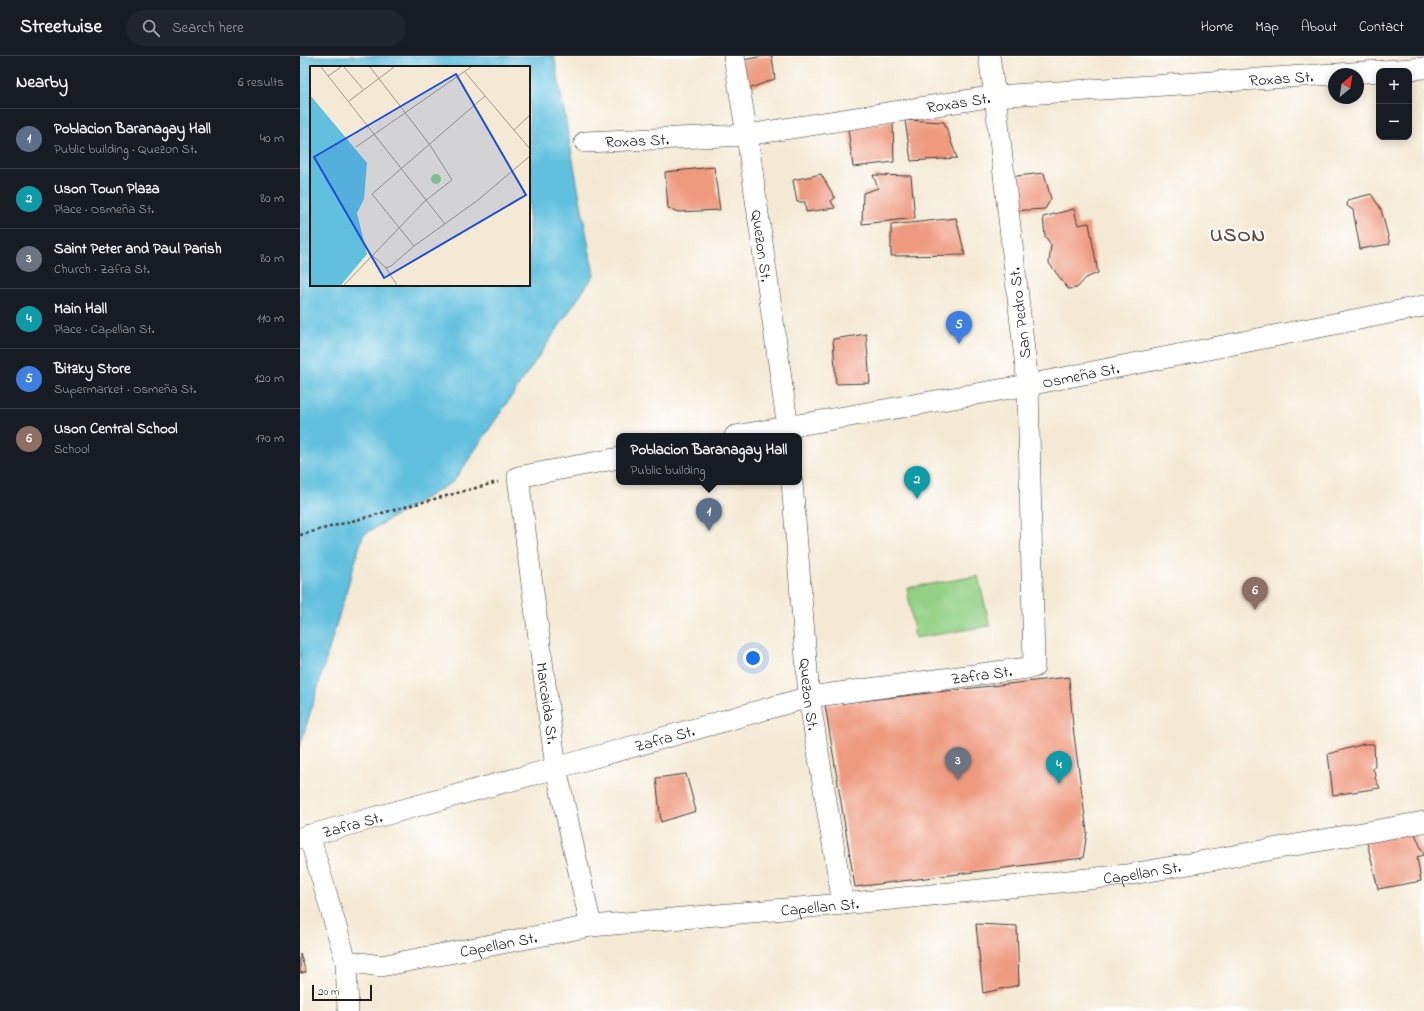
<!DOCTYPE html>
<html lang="en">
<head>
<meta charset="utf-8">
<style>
	body { margin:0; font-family:"Indie Flower",sans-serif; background:#20242c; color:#f1f3f6 }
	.controls { position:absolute; right:12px; top:12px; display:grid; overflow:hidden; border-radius:8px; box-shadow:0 2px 10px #0003 }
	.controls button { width:36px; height:36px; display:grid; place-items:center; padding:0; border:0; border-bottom:1px solid #363941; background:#171b24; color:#f1f3f6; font:20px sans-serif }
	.compass { position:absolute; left:1028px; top:12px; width:36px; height:36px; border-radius:50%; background:#171b24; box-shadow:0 2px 10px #0003; rotate:30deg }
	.scale { position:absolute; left:12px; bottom:10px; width:60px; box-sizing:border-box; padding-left:4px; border:2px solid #1c1c1c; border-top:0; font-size:11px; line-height:14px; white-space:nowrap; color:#1c1c1c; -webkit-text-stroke:3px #fff; paint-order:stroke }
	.you { position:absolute; left:453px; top:602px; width:14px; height:14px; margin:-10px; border:3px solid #fff; border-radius:50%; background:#1a73e8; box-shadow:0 0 0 6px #1a73e833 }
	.badge { display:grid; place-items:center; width:26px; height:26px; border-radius:50%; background:#ea580c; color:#fff; font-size:13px; font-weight:700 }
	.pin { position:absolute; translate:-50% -33px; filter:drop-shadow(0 1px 2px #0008) }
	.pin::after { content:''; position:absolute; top:21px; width:14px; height:12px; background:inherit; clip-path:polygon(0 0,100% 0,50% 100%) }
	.popup { position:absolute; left:316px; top:377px; width:186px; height:52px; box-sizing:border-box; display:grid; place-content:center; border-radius:8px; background:#171b24; filter:drop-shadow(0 1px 3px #0005); font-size:13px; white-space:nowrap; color:#9ea1a6 }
	.popup b { font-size:15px; color:#f1f3f6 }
	.popup::after { content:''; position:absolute; left:50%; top:100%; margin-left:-8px; border:8px solid transparent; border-top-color:#171b24 }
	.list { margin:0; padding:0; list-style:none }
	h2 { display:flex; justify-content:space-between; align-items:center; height:52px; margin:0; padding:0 16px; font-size:17px }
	h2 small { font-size:13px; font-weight:400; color:#9ea1a6 }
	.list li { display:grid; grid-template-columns:26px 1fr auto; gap:12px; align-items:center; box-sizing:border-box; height:60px; padding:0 16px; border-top:1px solid #363941 }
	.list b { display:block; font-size:15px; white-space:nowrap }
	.list p { margin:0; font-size:13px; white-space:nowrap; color:#9ea1a6 }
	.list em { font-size:13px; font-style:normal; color:#9ea1a6 }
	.icon { flex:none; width:22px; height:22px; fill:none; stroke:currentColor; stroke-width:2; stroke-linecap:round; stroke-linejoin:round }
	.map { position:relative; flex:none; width:1124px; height:955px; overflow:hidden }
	header { display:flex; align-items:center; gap:24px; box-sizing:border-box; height:56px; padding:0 20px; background:#171b24; border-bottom:1px solid #363941 }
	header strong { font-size:19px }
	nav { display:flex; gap:22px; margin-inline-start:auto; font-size:14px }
	.search { width:280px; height:36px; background:#20242c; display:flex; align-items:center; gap:10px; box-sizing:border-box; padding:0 14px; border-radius:22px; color:#9ea1a6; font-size:15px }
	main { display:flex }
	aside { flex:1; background:#171b24 }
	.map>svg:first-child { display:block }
	.green { fill:#93d085; stroke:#587650 }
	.water { fill:#60c0de; stroke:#3e6e7d; fill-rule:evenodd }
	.building { fill:#ee9a7f }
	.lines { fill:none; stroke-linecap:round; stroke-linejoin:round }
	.minor-casing { stroke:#3c3b38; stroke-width:22 }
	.path { stroke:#3c3b38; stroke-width:2.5; stroke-dasharray:3 3; stroke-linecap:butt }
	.minor { stroke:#fff; stroke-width:21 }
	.labels { text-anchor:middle; stroke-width:4; stroke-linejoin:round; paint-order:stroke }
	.street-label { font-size:16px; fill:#1c1c1c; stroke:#fff }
	.district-label { font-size:20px; font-weight:bold; letter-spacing:1px; fill:#66483f; stroke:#fff }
	.inset-road { fill:none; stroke:#9e978a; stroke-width:1 }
	.view { fill:#1d4ed8; fill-opacity:0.15; stroke:#1d4ed8; stroke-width:2 }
	.inset-edge { fill:none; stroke:#1c1c1c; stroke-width:2 }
</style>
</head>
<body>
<header>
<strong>Streetwise</strong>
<div class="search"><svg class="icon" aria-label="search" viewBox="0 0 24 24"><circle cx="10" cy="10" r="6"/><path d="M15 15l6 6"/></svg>Search here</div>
<nav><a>Home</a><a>Map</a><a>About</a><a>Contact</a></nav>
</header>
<main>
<aside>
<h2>Nearby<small>6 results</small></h2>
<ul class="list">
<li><span class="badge" style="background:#5c6f8a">1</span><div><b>Poblacion Baranagay Hall</b><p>Public building · Quezon St.</p></div><em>40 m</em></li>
<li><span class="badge" style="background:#0f9aa8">2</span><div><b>Uson Town Plaza</b><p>Place · Osmeña St.</p></div><em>80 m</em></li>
<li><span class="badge" style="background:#6b7280">3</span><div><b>Saint Peter and Paul Parish</b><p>Church · Zafra St.</p></div><em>80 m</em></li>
<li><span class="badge" style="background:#0f9aa8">4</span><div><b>Main Hall</b><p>Place · Capellan St.</p></div><em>110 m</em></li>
<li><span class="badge" style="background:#3f7fe0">5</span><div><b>Bitzky Store</b><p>Supermarket · Osmeña St.</p></div><em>120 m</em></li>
<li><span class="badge" style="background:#8d6e63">6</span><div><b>Uson Central School</b><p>School</p></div><em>170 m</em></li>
</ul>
</aside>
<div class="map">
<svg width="1124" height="955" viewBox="0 0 1124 955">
	<rect width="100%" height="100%" fill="#fff"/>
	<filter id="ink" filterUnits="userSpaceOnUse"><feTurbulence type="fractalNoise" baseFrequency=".025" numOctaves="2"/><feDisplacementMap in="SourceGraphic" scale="8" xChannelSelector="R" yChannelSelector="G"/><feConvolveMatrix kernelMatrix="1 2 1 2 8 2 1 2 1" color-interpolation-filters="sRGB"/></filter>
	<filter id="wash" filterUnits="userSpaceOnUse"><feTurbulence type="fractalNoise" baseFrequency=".012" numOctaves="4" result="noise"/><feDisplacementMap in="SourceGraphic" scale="16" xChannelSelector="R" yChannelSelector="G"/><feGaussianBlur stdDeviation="0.9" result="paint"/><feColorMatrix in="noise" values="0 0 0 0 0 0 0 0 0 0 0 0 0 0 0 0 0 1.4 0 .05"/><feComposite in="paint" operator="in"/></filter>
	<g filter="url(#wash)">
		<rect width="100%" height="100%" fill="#f4e9d4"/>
		<path class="green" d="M678,520L690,570L615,582L607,532Z"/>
		<path class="water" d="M0,0H254L294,219L154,425L63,479L0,691ZM11,11H229V229H11Z"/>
		<g id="blocks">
			<path class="building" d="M464,0H472L475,23L443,35L438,5Z
				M605,64L644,66L657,102L611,105Z
				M593,65L594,106L553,111L548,73Z
				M414,111L420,154L378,156L368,152L365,116Z
				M744,117L751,143L745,153L711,155L708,121Z
				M521,118L535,142L531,145L535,152L506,156L505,146H497L493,124Z
				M573,119L611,120L615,162L562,168L563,137L578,132Z
				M1071,138L1081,153L1090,188L1060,193L1053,154L1047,150L1048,144Z
				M774,153L778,169L789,167L798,217L786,222L777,232L768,233L749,207L751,189L745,180L743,161Z
				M656,162L665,199L591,200V169Z
				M566,278L570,327L536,328L533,283Z
				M769,621L773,671L787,776L783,802L555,831L525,649Z
				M1064,688H1074L1075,710L1073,713L1076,720L1075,722L1080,732L1033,739L1028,698Z
				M386,718L396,755L361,766L356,722Z
				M1113,773L1124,799L1117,801L1121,825L1078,833L1066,782Z
				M676,868L717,870L719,929L683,937Z
				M0,898L6,916L0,917Z"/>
		</g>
	</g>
	<g filter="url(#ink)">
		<use href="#blocks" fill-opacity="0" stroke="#3c3b38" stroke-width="1"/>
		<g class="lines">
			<defs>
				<g id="minor">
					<path id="s1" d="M434,0L447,79L489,380"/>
					<path d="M1084,15L1124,12"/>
					<path d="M1038,18L1079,15"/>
					<path id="s2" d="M285,86L447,79L695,40L1034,18"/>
					<path id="s3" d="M435,380L728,329L1124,250"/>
					<path id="s4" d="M492,426L509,641L543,848"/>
					<path id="s5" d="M9,779L46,905L81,910L291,870L543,848L827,819L1124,766"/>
					<path id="s6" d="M0,782L256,712L509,641L734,611L728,329L695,40L689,0"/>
					<path d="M291,870L256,712L218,421L319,402"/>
					<path d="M46,905L48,955"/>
				</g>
			</defs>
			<use href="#minor" class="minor-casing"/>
			<path class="path" d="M0,479L198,426"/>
			<use href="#minor" class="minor"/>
		</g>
	</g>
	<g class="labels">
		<g class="street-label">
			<text dy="6" stroke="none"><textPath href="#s2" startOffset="700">Roxas St.</textPath></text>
			<text dy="6" stroke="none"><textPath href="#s2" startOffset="376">Roxas St.</textPath></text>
			<text dy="6" stroke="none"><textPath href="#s2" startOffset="52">Roxas St.</textPath></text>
			<text dy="6" stroke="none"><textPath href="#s1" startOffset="192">Quezon St.</textPath></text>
			<text transform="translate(719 257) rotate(-97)" y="6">San Pedro St.</text>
			<text dy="6" stroke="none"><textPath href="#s3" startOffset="351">Osmeña St.</textPath></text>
			<text dy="6" stroke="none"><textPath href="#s6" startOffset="702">Zafra St.</textPath></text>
			<text dy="6" stroke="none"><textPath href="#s4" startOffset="213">Quezon St.</textPath></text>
			<text transform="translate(248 647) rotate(82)" y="6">Marcaida St.</text>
			<text dy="6" stroke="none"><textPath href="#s6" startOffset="378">Zafra St.</textPath></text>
			<text dy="6" stroke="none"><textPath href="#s6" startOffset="54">Zafra St.</textPath></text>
			<text dy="6" stroke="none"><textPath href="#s5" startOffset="934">Capellan St.</textPath></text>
			<text dy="6" stroke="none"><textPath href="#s5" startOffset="610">Capellan St.</textPath></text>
			<text dy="6" stroke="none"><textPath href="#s5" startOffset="286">Capellan St.</textPath></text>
		</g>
		<g class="district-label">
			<text x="938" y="185">USON</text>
		</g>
	</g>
	<g transform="translate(10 10)">
		<rect width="220" height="220" fill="#f4e9d4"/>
		<path d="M121 113a5 5 0 1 1 10 0a5 5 0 1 1-10 0Z" fill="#93d085"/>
		<path d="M0,29L57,97L54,133L47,147L57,188L31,219H0Z" fill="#60c0de"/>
		<path class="inset-road" d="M11,1L135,158M34,1L53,23M154,5L220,83M18,10L31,1M39,35L84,1M204,64L220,49M46,81L161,1M104,180L62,128L175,30M62,189L76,202L81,200L104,180L168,134L220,90M76,202L87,219M34,219L115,135L142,114L120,79L60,1"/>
		<path class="view" d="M146,8L216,129L74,212L4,91Z"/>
		<rect width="220" height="220" class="inset-edge"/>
	</g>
</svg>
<div class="controls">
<button>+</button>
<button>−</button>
</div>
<svg class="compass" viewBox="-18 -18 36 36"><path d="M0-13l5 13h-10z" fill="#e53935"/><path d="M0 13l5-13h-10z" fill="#9ea1a6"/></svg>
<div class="scale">20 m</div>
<div class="you"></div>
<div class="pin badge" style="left:409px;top:475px;background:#5c6f8a">1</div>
<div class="popup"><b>Poblacion Baranagay Hall</b>Public building</div>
<div class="pin badge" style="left:617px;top:443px;background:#0f9aa8">2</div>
<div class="pin badge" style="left:658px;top:724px;background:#6b7280">3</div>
<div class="pin badge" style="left:759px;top:728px;background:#0f9aa8">4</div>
<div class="pin badge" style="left:659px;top:288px;background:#3f7fe0">5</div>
<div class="pin badge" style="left:955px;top:554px;background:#8d6e63">6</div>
</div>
</main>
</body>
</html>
